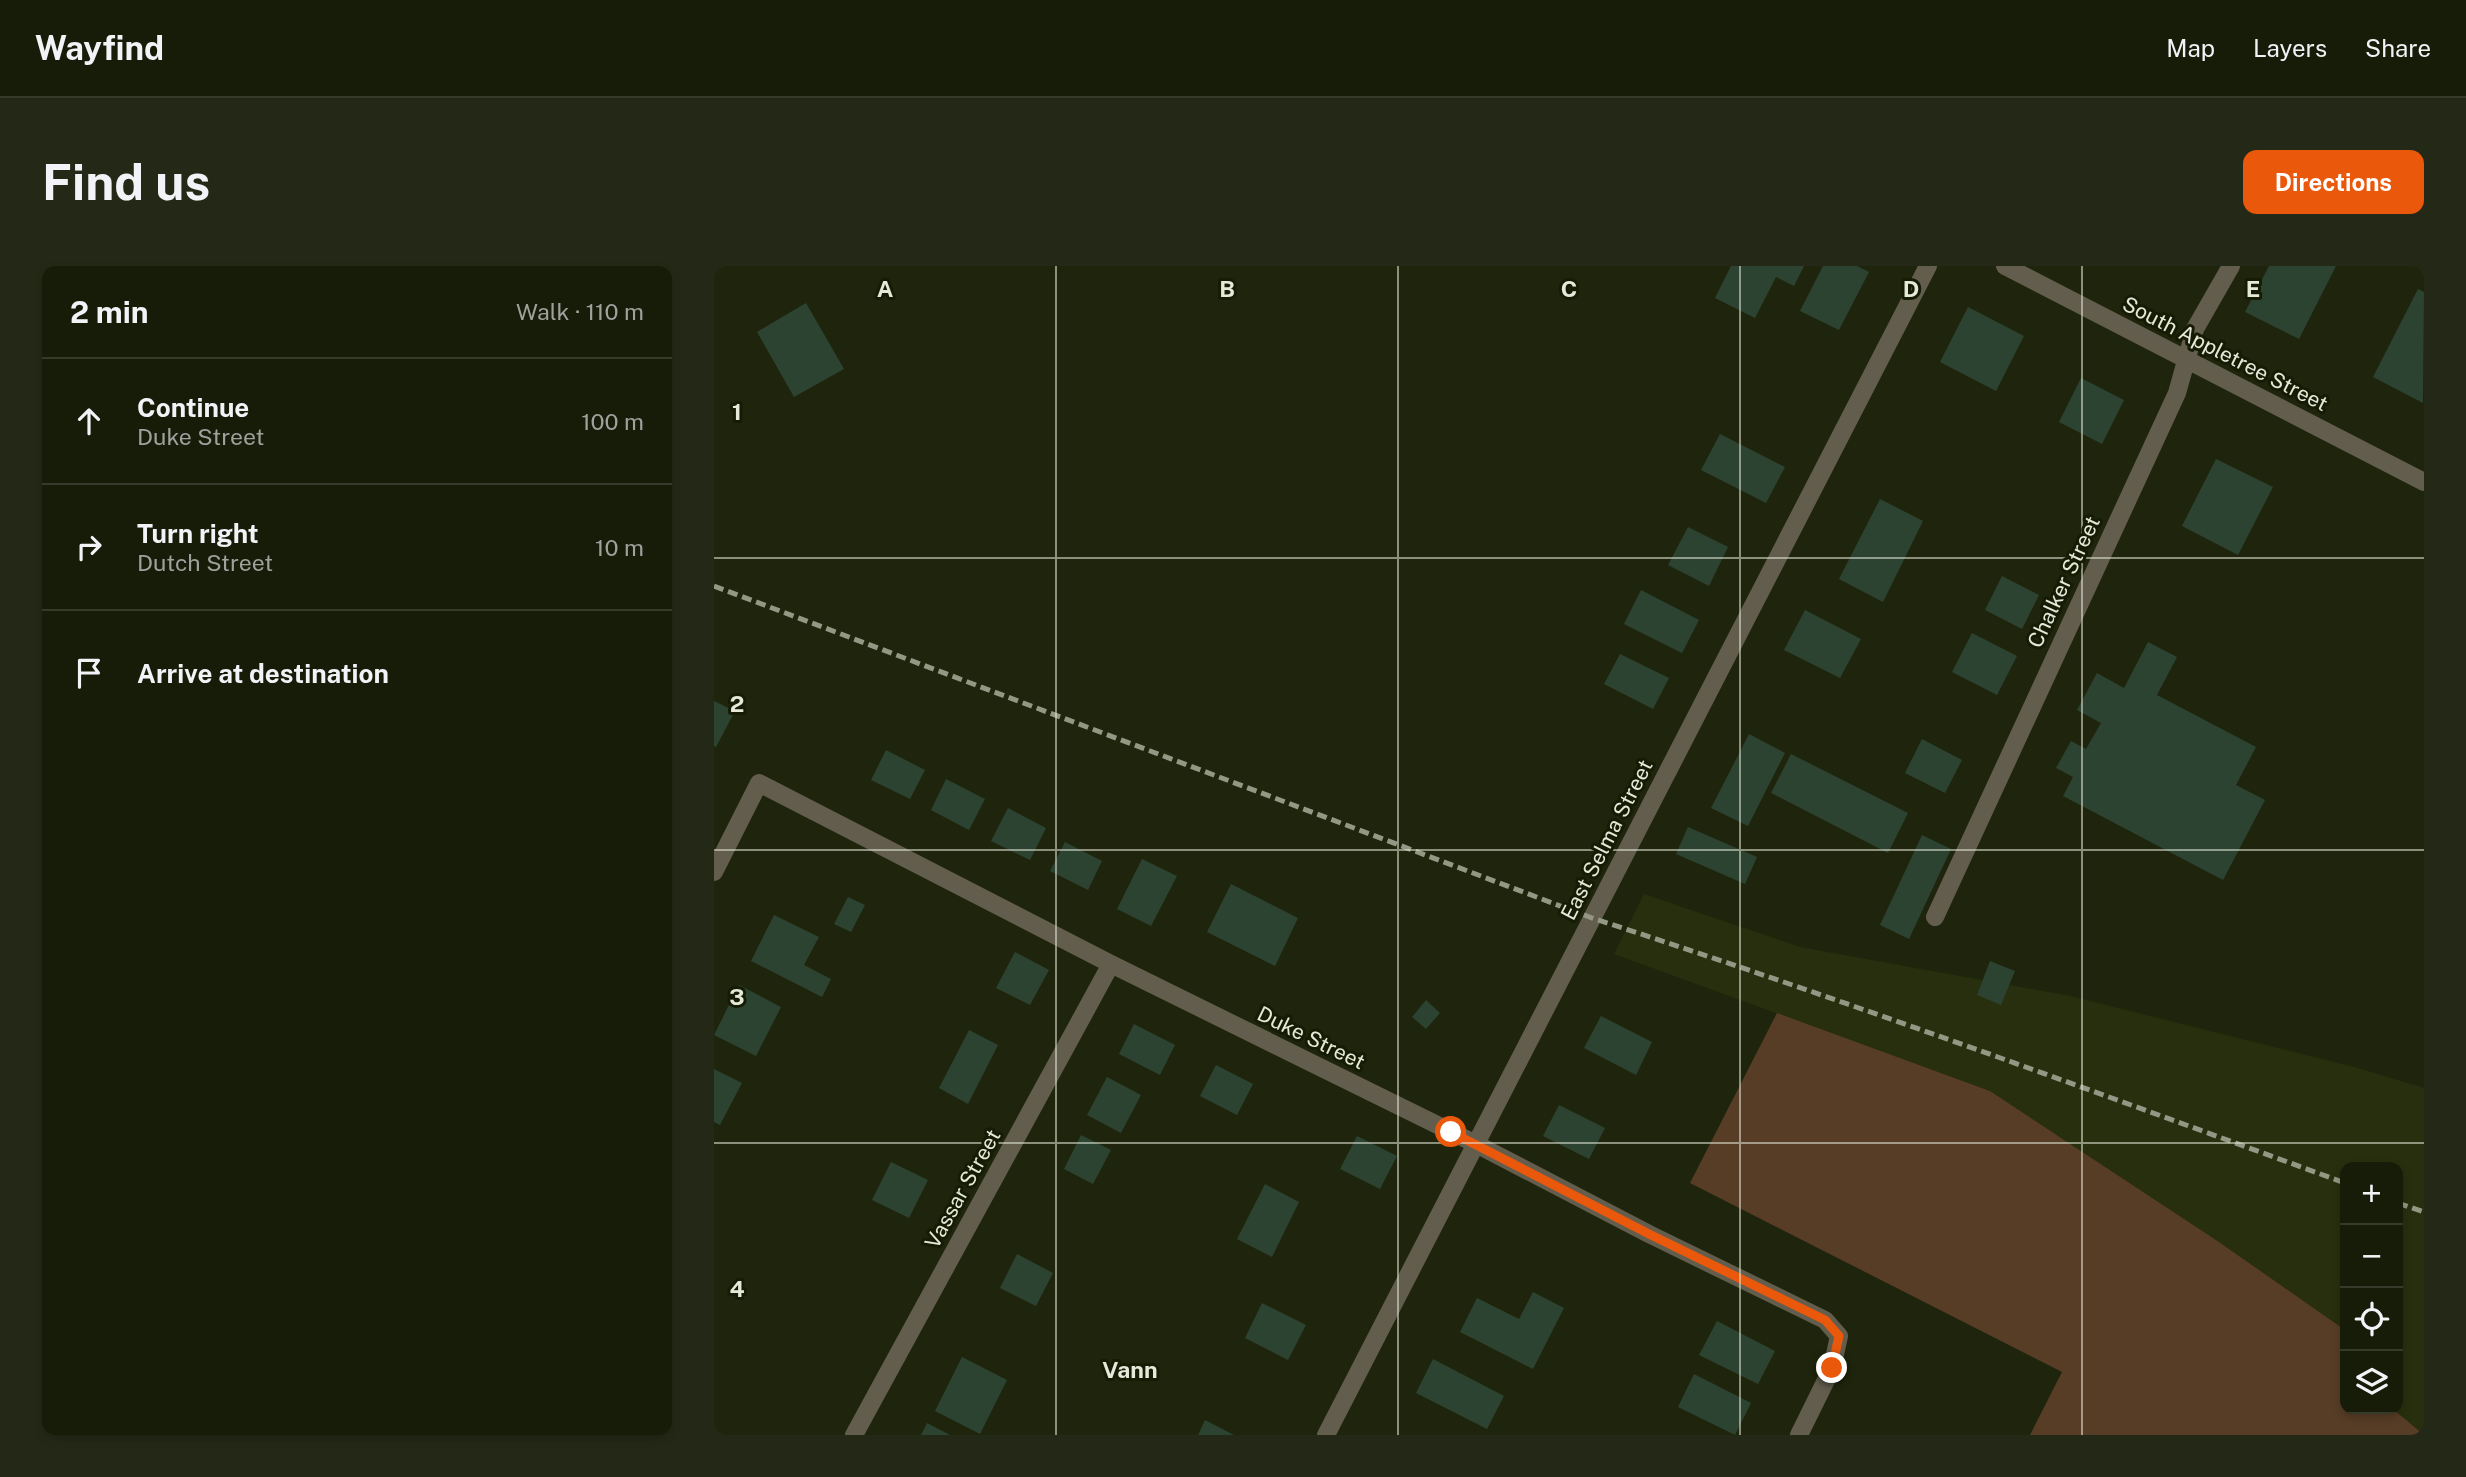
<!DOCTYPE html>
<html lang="en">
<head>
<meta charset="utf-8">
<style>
	body { margin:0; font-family:"Public Sans",sans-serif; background:#242917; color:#f1f3f6 }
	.controls { position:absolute; right:21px; bottom:21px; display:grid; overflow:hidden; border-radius:14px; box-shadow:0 4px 10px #0003 }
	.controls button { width:63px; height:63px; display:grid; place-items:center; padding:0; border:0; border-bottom:2px solid #363a2a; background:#171c09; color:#f1f3f6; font:35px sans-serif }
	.stop { position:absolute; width:21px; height:21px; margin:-16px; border:5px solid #ea580c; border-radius:50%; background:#fff }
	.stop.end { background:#ea580c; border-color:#fff; box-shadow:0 2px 7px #0008 }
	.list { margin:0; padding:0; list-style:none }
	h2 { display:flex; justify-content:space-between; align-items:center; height:91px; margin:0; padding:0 28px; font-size:30px }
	h2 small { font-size:23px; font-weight:400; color:#9ea19c }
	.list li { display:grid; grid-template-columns:46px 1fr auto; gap:21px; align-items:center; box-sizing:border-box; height:126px; padding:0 28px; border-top:2px solid #363a2a }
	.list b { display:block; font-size:26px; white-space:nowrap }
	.list p { margin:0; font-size:23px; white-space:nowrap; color:#9ea19c }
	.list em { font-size:23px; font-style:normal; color:#9ea19c }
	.icon { flex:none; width:38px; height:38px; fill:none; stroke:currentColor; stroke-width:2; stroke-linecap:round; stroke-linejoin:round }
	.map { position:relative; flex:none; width:1710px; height:1169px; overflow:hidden; border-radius:14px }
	header { display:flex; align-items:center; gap:42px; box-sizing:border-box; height:98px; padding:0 35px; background:#171c09; border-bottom:2px solid #363a2a }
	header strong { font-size:33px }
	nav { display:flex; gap:38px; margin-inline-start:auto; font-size:24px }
	.intro { display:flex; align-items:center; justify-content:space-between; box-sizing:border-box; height:168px; padding:0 42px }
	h1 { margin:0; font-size:49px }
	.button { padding:18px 32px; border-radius:14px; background:#ea580c; color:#fff; font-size:24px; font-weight:700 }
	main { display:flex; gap:42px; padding:0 42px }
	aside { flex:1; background:#171c09; border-radius:14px; box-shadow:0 4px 10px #0003 }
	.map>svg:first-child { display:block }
	.built { fill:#282f0e }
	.green { fill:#573d26 }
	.building { fill:#2c4331 }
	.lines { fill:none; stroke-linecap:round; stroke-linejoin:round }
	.minor { stroke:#635d4e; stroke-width:18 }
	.tertiary { stroke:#635d4e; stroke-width:18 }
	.rail { stroke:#939784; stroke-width:5; stroke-dasharray:10 5; stroke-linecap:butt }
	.route { stroke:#ea580c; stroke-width:9 }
	.grid { fill:none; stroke:#e5e9da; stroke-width:2; stroke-opacity:0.55 }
	.labels { text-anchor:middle; stroke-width:6; stroke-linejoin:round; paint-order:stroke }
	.street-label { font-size:21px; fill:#e5e9da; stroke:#161b04 }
	.neighbourhood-label { font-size:23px; font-weight:bold; fill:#e5e9da; stroke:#161b04 }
	.grid-label { font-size:23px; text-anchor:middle; font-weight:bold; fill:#e5e9da; stroke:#161b04; stroke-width:6; stroke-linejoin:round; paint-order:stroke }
</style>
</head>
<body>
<header>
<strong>Wayfind</strong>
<nav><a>Map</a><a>Layers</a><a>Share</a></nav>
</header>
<div class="intro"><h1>Find us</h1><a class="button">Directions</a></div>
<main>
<aside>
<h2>2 min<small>Walk · 110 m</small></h2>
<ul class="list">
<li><svg class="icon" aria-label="ahead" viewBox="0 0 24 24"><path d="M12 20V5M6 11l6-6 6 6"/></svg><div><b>Continue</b><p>Duke Street</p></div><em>100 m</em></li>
<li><svg class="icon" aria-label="right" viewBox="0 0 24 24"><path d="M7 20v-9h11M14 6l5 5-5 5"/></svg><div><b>Turn right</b><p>Dutch Street</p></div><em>10 m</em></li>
<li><svg class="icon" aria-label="arrive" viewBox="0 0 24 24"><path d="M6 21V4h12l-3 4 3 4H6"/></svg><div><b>Arrive at destination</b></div></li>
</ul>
</aside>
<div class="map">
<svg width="1710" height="1169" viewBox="0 0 1710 1169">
	<rect width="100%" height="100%" fill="#1f250c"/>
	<path class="built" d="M930,628L1086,681L1356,730L1640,801L1710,822V1169L1679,1143H1684V901H1631V1064L1505,976L1276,825L900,688Z"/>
	<path class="green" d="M1063,747L1276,825L1505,976L1631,1064V1143H1679L1710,1169H1316L1348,1106L976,917Z"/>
	<path class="building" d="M1017,0H1090L1080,20L1062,11L1041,52L1001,32Z
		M1109,0H1143L1155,6L1125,64L1086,45Z
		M1555,0H1622L1585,73L1531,46Z
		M1704,23L1710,26L1709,137L1659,111Z
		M92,37L130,103L80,131L43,66Z
		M1254,41L1310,70L1282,125L1226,96Z
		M1367,112L1410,134L1388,178L1345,156Z
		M1006,168L1071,201L1052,237L987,204Z
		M1502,193L1559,221L1524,289L1468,260Z
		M1166,233L1209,255L1169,336L1125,313Z
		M974,261L1014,281L995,320L954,299Z
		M1288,310L1325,329L1308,363L1271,344Z
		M927,324L985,354L968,387L910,358Z
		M1091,344L1147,373L1126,412L1070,384Z
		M1258,367L1303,390L1283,429L1238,406Z
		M1434,376L1463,391L1443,429L1542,481L1522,519L1551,534L1509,614L1349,530L1359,511L1342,502L1357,475L1372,483L1387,457L1363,444L1383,407L1410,422Z
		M906,388L955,412L939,443L890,418Z
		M0,435L21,445L2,481L0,480Z
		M1035,468L1071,487L1034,560L997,542Z
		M1208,473L1248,494L1231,527L1191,507Z
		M172,484L211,504L196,533L157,514Z
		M1077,488L1194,547L1174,587L1057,527Z
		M232,513L271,533L255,564L217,544Z
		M294,542L332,562L316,594L277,575Z
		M974,561L1043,591L1031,618L962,588Z
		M1208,569L1237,583L1195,673L1166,659Z
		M351,576L388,595L374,624L336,605Z
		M428,593L463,610L437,660L403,643Z
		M517,618L584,652L561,700L493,666Z
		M134,631L151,639L137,666L120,658Z
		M60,649L105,671L90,699L117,713L108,731L37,695Z
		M301,686L335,704L316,739L282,722Z
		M1276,695L1301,705L1287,739L1263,729Z
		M25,719L67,741L42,790L0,769Z
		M712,734L726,747L712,763L698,751Z
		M887,750L938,776L922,809L870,782Z
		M420,758L461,779L446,809L405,788Z
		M255,764L284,779L254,838L225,822Z
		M502,799L539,818L523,849L486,830Z
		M0,803L28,817L6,859L0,856Z
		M393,811L427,829L407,867L373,849Z
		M845,839L891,862L875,893L829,870Z
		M367,869L397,884L379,918L350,903Z
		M643,870L683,890L666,923L626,903Z
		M177,896L214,914L195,952L158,934Z
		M551,918L585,936L558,991L523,973Z
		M303,988L339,1007L322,1040L286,1022Z
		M819,1026L850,1042L819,1103L746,1066L763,1032L805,1053Z
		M548,1037L592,1059L574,1094L531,1072Z
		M1003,1055L1061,1085L1044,1118L985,1089Z
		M248,1091L293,1114L266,1168L221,1145Z
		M719,1093L790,1130L773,1163L702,1127Z
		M980,1108L1037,1137L1021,1169L964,1141Z
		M491,1154L520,1169H484Z
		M213,1157L236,1169H207Z"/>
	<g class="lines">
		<path class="minor" d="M1291,0L1710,216
			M0,606L45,517L397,698L762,878L935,968L1111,1054L1125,1070L1118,1102L1085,1169
			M1221,651L1463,127L1481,63L1517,0
			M140,1169L397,698"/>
		<path class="tertiary" d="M612,1169L1214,0"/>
		<path class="rail" d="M0,320L878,652C1131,734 1382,826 1631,917
			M1684,937L1710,946"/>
	</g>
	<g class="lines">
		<path class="route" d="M737,866L935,968L1111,1054L1125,1070L1118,1102"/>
	</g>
	<path class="grid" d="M342,0V1169M684,0V1169M1026,0V1169M1368,0V1169M0,292H1710M0,584H1710M0,877H1710"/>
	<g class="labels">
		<g class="street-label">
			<text transform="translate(1511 88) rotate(27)" y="7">South Appletree Street</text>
			<text transform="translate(1350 316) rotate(-65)" y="7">Chalker Street</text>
			<text transform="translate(893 574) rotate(-63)" y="7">East Selma Street</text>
			<text transform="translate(597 772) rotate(26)" y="7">Duke Street</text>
			<text transform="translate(249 923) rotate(-61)" y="7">Vassar Street</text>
		</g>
		<g class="neighbourhood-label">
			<text x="416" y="1112">Vann</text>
		</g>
	</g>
	<g class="grid-label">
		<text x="171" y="31">A</text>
		<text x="513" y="31">B</text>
		<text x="855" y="31">C</text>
		<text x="1197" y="31">D</text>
		<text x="1539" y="31">E</text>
		<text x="23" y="154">1</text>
		<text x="23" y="446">2</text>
		<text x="23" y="739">3</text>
		<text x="23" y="1031">4</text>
	</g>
</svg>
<div class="controls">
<button>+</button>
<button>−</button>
<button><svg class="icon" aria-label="locate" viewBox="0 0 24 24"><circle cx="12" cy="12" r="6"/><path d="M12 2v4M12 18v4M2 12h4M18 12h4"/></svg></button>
<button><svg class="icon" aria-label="layers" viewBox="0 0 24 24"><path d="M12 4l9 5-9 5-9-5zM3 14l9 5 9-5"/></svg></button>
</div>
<div class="stop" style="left:737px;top:866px"></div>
<div class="stop end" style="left:1118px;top:1102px"></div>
</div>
</main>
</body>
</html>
